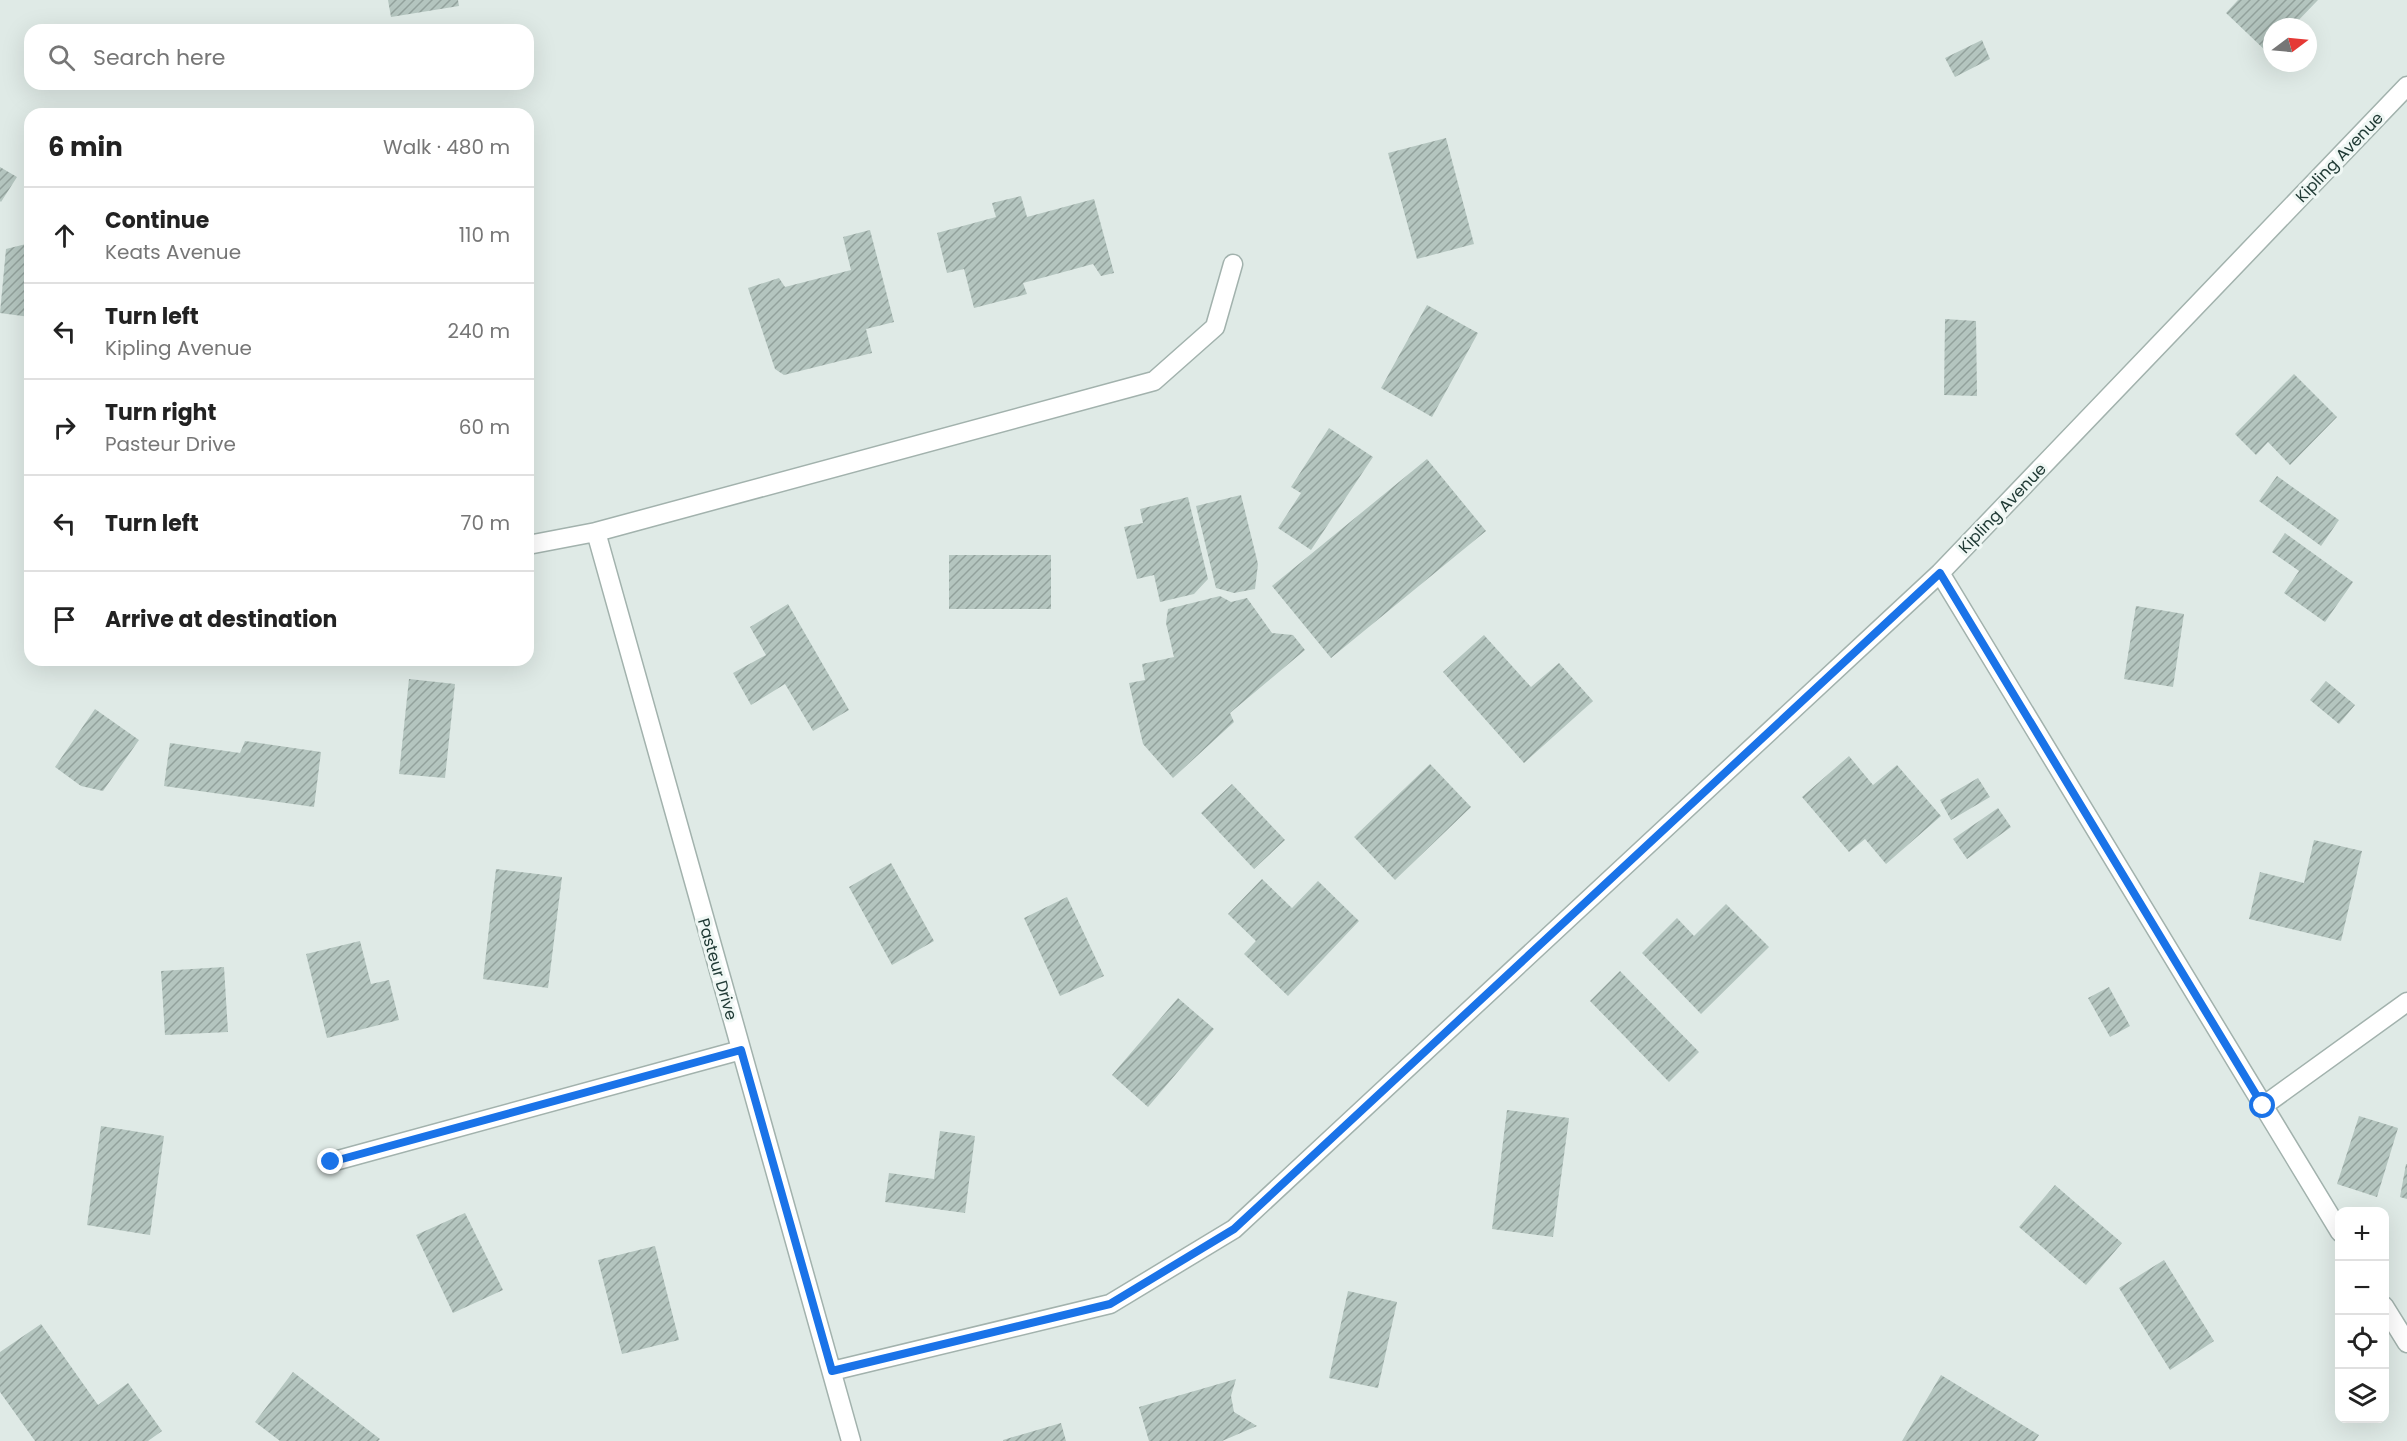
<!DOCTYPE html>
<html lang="en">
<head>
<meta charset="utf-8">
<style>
	body { margin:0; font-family:Poppins,sans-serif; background:#f6f6f6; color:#222 }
	.controls { position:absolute; right:18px; bottom:18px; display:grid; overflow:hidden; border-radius:12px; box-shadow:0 6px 24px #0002 }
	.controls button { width:54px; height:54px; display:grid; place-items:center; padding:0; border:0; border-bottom:2px solid #e0e0e0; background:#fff; color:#222; font:30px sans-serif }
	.compass { position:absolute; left:2263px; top:18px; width:54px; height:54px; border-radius:50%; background:#fff; box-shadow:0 6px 24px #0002; rotate:74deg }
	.stop { position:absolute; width:18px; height:18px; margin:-14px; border:4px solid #1a73e8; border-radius:50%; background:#fff }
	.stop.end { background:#1a73e8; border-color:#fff; box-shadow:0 2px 6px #0008 }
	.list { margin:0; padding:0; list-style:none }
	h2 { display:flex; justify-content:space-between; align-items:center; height:78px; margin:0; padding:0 24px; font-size:26px }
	h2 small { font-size:20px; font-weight:400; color:#767676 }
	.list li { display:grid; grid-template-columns:39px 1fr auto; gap:18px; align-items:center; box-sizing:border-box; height:96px; padding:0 24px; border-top:2px solid #e0e0e0 }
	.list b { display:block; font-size:22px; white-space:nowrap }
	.list p { margin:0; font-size:20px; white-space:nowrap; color:#767676 }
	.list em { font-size:20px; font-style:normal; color:#767676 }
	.icon { flex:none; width:33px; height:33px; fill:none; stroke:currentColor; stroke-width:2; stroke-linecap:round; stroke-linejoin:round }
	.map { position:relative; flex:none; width:2407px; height:1441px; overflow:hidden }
	.search { position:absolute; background:#fff; box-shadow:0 6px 24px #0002; left:24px; top:24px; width:510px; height:66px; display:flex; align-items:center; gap:15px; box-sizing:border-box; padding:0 21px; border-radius:18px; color:#767676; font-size:22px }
	.panel { position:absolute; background:#fff; box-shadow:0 6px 24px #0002; left:24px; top:108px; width:510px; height:558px; border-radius:18px }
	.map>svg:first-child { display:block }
	.building { fill:url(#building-hatch) }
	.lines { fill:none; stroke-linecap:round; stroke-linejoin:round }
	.minor-casing { stroke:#a2b2ad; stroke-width:21 }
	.minor { stroke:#fff; stroke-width:18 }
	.route { stroke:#1a73e8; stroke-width:8 }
	.labels { text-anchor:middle; stroke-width:6; stroke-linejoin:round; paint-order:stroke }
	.street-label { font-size:16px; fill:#203a35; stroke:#eff7f4 }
</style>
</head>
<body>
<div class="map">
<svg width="2407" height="1441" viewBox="0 0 2407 1441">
	<defs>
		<pattern id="building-hatch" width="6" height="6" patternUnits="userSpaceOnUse" patternTransform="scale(1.5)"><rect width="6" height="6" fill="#b4c5bf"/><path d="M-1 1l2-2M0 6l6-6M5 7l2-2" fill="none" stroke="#92a19c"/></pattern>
	</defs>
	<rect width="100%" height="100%" fill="#dfeae6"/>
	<path class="building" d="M388,0H458L459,6L391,17Z
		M2238,0H2318L2292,27H2272V47L2267,52L2226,13Z
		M1982,40L1990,59L1955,77L1945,58Z
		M1446,138L1474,244L1417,259L1388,153Z
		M0,167L17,177L1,202L0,201Z
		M1021,196L1027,217L1094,199L1114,273L1101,276L1093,264L1023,283L1027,294L974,308L964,269L947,273L937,233L996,217L992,203Z
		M870,230L894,322L866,329L872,353L784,375L775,369L748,288L779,278L785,287L851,270L843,237Z
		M30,243V317L0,313L6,249Z
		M1427,305L1478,333L1432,417L1381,388Z
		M1945,319L1976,321L1977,396L1944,395Z
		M2294,374L2337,417L2290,465L2268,442L2256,455L2235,434Z
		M1329,428L1373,457L1311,550L1278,528L1301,493L1291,487Z
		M1427,459L1486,531L1331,658L1272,586Z
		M2277,476L2339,520L2321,546L2259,501Z
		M1241,495L1258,564L1255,589L1234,593L1216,588L1196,506Z
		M1188,497L1208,579L1194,594L1160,602L1154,575L1137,579L1124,527L1143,523L1140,509Z
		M2285,533L2353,582L2325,622L2284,593L2299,571L2272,552Z
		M949,555H1051V609H949Z
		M1220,596L1231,602L1247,598L1272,633L1293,635L1305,650L1230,713L1234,722L1173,778L1143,744L1129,683L1145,680L1142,664L1174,657L1166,623L1168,609Z
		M788,604L849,710L813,731L785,684L751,705L733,673L766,655L750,627Z
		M2136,606L2184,614L2173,687L2124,679Z
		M1484,635L1531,687L1559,663L1593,701L1524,763L1443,672Z
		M409,679L455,684L445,778L399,774Z
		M2326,681L2355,705L2339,724L2310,700Z
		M95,709L139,740L103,791L81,786L55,767Z
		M245,741L321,752L314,807L164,786L170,743L240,753Z
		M1849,756L1873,785L1897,765L1941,816L1886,864L1865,839L1849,852L1802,797Z
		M1430,764L1471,807L1395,880L1354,837Z
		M1978,778L1990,797L1951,820L1940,800Z
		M1232,784L1285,840L1254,869L1201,813Z
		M1998,808L2011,827L1967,859L1953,839Z
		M2314,840L2362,851L2341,941L2249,919L2260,872L2304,883Z
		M891,863L934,941L892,965L849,887Z
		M496,869L562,877L548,988L483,979Z
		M1262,879L1292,908L1318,881L1359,921L1288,996L1244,954L1256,941L1228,914Z
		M1067,897L1104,976L1060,996L1024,918Z
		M1726,904L1769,947L1701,1014L1642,953L1677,918L1694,936Z
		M360,941L371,984L389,980L399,1020L327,1038L306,954Z
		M224,967L228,1032L165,1035L161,971Z
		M1620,971L1699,1052L1669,1082L1590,1001Z
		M2109,987L2130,1026L2110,1037L2088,998Z
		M1178,998L1214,1029L1148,1107L1112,1075Z
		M1507,1110L1569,1118L1553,1237L1492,1229Z
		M2359,1116L2398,1128L2377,1197L2337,1184Z
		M101,1126L164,1136L150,1235L87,1225Z
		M940,1131L975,1136L965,1213L885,1202L889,1173L934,1179Z
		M2406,1164H2407V1199L2400,1197Z
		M2055,1185L2122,1243L2086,1285L2019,1227Z
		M465,1213L503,1290L453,1313L416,1235Z
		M655,1246L679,1340L622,1354L598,1260Z
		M2164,1260L2214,1341L2170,1370L2119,1288Z
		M1348,1291L1397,1302L1378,1388L1329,1378Z
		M41,1324L98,1405L128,1383L162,1431L148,1441H35L0,1392V1352Z
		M293,1372L380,1439L378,1441H280L255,1422Z
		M1941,1375L2039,1435L2035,1441H1902Z
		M1236,1379L1231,1396L1234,1412L1257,1426L1222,1441H1149L1139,1407Z
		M1061,1423L1066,1441H1003V1440Z"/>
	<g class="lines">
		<defs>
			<path id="minor" d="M596,532L851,1441
				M528,545L596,532L1154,381L1215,327L1233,264
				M1940,573L2340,1232
				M2263,1106L2407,1002
				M331,1162L741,1050
				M2384,1306L2407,1343
				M832,1371L1110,1304L1234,1229L1940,573L2407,86"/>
		</defs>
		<use href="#minor" class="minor-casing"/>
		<use href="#minor" class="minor"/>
	</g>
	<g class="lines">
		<path class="route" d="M331,1162L741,1050L832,1371L1110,1304L1234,1229L1940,573L2263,1106"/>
	</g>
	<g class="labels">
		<g class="street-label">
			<text transform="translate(2339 157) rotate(-46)" y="6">Kipling Avenue</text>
			<text transform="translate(2002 508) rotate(-46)" y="6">Kipling Avenue</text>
			<text transform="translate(718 969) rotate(74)" y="6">Pasteur Drive</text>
		</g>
	</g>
</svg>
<div class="controls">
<button>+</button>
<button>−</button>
<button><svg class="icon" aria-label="locate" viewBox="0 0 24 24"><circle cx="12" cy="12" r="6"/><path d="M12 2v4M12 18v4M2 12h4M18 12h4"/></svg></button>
<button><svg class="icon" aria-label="layers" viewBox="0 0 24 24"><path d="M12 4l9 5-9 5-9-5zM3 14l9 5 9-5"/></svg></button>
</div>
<svg class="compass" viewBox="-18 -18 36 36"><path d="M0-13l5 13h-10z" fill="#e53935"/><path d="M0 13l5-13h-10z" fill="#767676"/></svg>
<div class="stop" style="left:2263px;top:1106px"></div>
<div class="stop end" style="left:331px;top:1162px"></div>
<div class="search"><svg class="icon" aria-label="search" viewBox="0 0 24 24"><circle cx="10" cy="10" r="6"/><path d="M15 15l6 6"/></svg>Search here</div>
<section class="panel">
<h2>6 min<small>Walk · 480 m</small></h2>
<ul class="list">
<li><svg class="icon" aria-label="ahead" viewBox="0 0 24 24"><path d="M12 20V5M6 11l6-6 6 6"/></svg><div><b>Continue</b><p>Keats Avenue</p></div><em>110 m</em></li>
<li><svg class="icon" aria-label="left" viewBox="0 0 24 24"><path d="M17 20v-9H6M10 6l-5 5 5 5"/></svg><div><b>Turn left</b><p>Kipling Avenue</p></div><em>240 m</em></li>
<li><svg class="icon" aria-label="right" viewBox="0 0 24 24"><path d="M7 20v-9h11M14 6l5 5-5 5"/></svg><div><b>Turn right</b><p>Pasteur Drive</p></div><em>60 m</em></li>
<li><svg class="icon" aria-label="left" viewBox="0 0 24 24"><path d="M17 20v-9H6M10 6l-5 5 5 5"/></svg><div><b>Turn left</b></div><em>70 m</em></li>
<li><svg class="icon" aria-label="arrive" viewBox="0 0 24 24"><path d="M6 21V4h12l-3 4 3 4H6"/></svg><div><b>Arrive at destination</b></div></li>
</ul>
</section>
</div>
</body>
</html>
